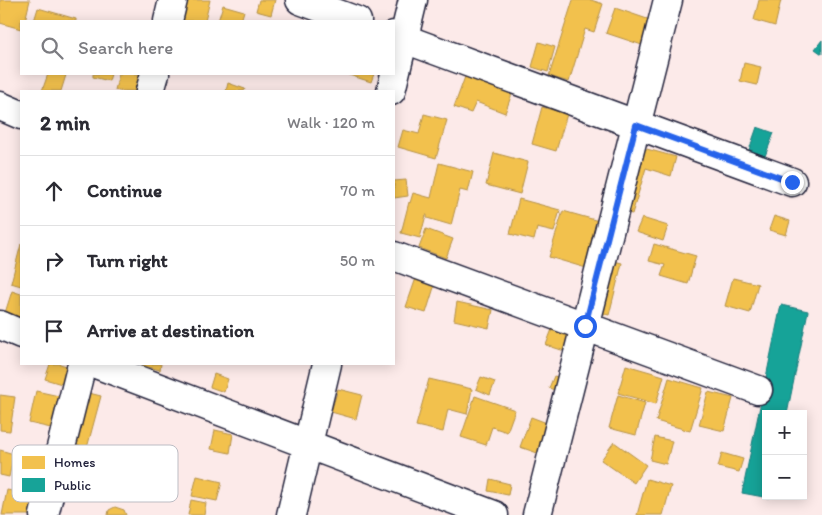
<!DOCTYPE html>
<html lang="en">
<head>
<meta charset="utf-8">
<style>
	body { margin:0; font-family:Itim,sans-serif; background:#f7f7f7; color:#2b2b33 }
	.controls { position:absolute; right:15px; bottom:15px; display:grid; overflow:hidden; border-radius:0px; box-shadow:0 2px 12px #0003 }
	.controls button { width:45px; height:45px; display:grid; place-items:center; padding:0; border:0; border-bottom:1px solid #e1e1e2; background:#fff; color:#2b2b33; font:25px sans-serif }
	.stop { position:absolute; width:15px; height:15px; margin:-11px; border:4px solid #2563eb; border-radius:50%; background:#fff }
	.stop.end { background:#2563eb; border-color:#fff; box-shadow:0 1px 5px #0008 }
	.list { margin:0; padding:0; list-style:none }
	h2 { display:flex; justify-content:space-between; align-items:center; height:65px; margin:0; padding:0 20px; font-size:21px }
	h2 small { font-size:16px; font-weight:400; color:#7c7c81 }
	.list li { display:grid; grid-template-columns:32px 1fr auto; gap:15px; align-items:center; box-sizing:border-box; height:70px; padding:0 20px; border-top:1px solid #e1e1e2 }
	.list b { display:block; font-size:19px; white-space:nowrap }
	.list em { font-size:16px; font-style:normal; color:#7c7c81 }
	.icon { flex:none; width:28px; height:28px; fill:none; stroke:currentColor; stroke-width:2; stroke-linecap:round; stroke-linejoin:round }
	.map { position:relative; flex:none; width:822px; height:515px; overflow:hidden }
	.search { position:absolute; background:#fff; box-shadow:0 2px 12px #0003; left:20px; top:20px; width:375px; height:55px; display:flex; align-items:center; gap:12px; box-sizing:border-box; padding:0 18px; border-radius:0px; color:#7c7c81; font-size:19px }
	.panel { position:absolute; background:#fff; box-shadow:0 2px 12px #0003; left:20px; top:90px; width:375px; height:275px; border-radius:0px }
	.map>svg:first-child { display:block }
	.homes { fill:#f2c14e; stroke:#b49148 }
	.public { fill:#17a398; stroke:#1a7c7c }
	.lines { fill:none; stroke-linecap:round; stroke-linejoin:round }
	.minor-casing { stroke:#22223b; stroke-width:31 }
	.minor { stroke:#fff; stroke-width:28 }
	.route { stroke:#2563eb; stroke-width:6 }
	.key { fill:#fff; stroke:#bdbdc4; stroke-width:1 }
	.key-label { font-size:14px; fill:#22223b }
</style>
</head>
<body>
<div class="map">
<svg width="822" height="515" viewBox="0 0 822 515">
	<rect width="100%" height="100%" fill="#fceae9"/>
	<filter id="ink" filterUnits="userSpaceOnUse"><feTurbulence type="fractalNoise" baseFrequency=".02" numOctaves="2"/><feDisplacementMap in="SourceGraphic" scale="10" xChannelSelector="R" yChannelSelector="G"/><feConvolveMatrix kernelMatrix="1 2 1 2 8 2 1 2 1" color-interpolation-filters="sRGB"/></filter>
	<g filter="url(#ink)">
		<path class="homes" d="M0,0H30L25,21H21V29L0,23Z
			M183,0H210L205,21H178Z
			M259,0H275L271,15L256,11Z
			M573,0H591L603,4L594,32L585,29L569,82L549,76Z
			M759,0H781L775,26L754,20Z
			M223,5L244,11L241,21H218Z
			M38,8L76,19V21H34Z
			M615,8L659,23L651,48L606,33Z
			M539,42L555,47L548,72L532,67Z
			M744,63L761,67L757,85L740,81Z
			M48,74L66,75L61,91H42Z
			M93,74H111L109,81L93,77Z
			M119,74H159L155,91H119L115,90Z
			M346,74H374L371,82Z
			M466,74L513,91L505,113L476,102L471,113L454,107Z
			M228,83L245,89L244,91H226Z
			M542,107L567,114L556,151L532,144Z
			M424,114L447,120L436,158L398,147L403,130L419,134Z
			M632,145L676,157L671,176L646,168L632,214L613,209Z
			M494,153L528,162L520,194L486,185Z
			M439,163L473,172L468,192L460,190L451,225L427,218V215H426L420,238L401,233L409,202L410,203L413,193L431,198Z
			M406,180L408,196L394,198V181Z
			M519,199L560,210L554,232L537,228L534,240L510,234Z
			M563,211L606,223L593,270L549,257Z
			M774,216L790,221L786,235L769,230Z
			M642,218L668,226L663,241L636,232Z
			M426,229L453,239L446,258L419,248Z
			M21,244V286L11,283Z
			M654,244L696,256L688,284L661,276L665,265L649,261Z
			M601,258L622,263L609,315L588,310Z
			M416,278L435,284L426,313L406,307Z
			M733,278L758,284L750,313L725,306Z
			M12,291L21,294V318L5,313Z
			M457,302L493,310L489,328L454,320Z
			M554,324L584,335L577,355L546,345Z
			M50,364H60L70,367L65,385L45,379Z
			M141,364H161L160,370L141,365Z
			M626,365L664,376L656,404L618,393Z
			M214,374L228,379L224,392L210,387Z
			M554,376L564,379L560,392L549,388Z
			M481,377L495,382L490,395L476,389Z
			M669,378L703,388L690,431L656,421Z
			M429,379L472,389L467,414L448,409L443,432L416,426Z
			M338,389L362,395L356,419L331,412Z
			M36,391L59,396L51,428L29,423Z
			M85,392L101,396L87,448L72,444Z
			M708,392L733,398L724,431L699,425Z
			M0,395L15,397L10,431L0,430Z
			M618,395L645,403L636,435L609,428Z
			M475,396L515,410L507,432L492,427L486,445L461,437Z
			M531,417L560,428L549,457L520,447Z
			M215,430L233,434L230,453L211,449Z
			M655,437L672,441L666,464L650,460Z
			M614,442L646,465L634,483L601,460Z
			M0,450L14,454L9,477L0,475Z
			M722,453L743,459L739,472L718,467Z
			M197,476L222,482L217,501L192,496Z
			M490,479L510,484L508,495L488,491Z
			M647,479L671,486L663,515H637Z
			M7,490L34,495L30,515H2Z
			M191,500L206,503L204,515H188Z
			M115,507L124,510L126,515H108L109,510Z"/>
		<path class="public" d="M822,40V54L815,49Z
			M757,127L774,133L765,156L749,150Z
			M781,305L808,311L787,414H766V496H770L769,498L742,493Z"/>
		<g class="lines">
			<defs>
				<path id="minor" d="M300,0L357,21
					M168,21L173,0
					M394,35L792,182
					M150,91L155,74
					M391,91L413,0
					M0,106L21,115
					M394,256L758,390
					M0,325L21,334
					M96,364L494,515
					M44,515L82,364
					M291,515L327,364
					M537,515L668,0"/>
			</defs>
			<use href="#minor" class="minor-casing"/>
			<use href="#minor" class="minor"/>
		</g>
	</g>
	<g class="lines" filter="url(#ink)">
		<path class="route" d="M585,326L636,125L792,182"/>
	</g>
	<rect x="12" y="445" width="166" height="57" rx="8" class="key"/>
	<rect x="22" y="456" width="23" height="13" fill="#f2c14e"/>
	<rect x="22" y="478" width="23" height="14" fill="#17a398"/>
	<g class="key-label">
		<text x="54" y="467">Homes</text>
		<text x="54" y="490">Public</text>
	</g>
</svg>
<div class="controls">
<button>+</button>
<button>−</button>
</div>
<div class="stop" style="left:585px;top:326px"></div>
<div class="stop end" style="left:792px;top:182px"></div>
<div class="search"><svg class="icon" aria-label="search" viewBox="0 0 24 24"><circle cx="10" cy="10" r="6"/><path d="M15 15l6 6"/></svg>Search here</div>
<section class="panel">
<h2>2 min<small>Walk · 120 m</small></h2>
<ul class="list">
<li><svg class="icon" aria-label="ahead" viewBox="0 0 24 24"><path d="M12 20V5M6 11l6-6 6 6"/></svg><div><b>Continue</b></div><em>70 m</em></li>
<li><svg class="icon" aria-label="right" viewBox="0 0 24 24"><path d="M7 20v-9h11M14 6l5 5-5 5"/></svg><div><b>Turn right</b></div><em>50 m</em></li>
<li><svg class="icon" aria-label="arrive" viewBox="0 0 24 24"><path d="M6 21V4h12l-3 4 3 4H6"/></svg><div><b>Arrive at destination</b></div></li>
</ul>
</section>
</div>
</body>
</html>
